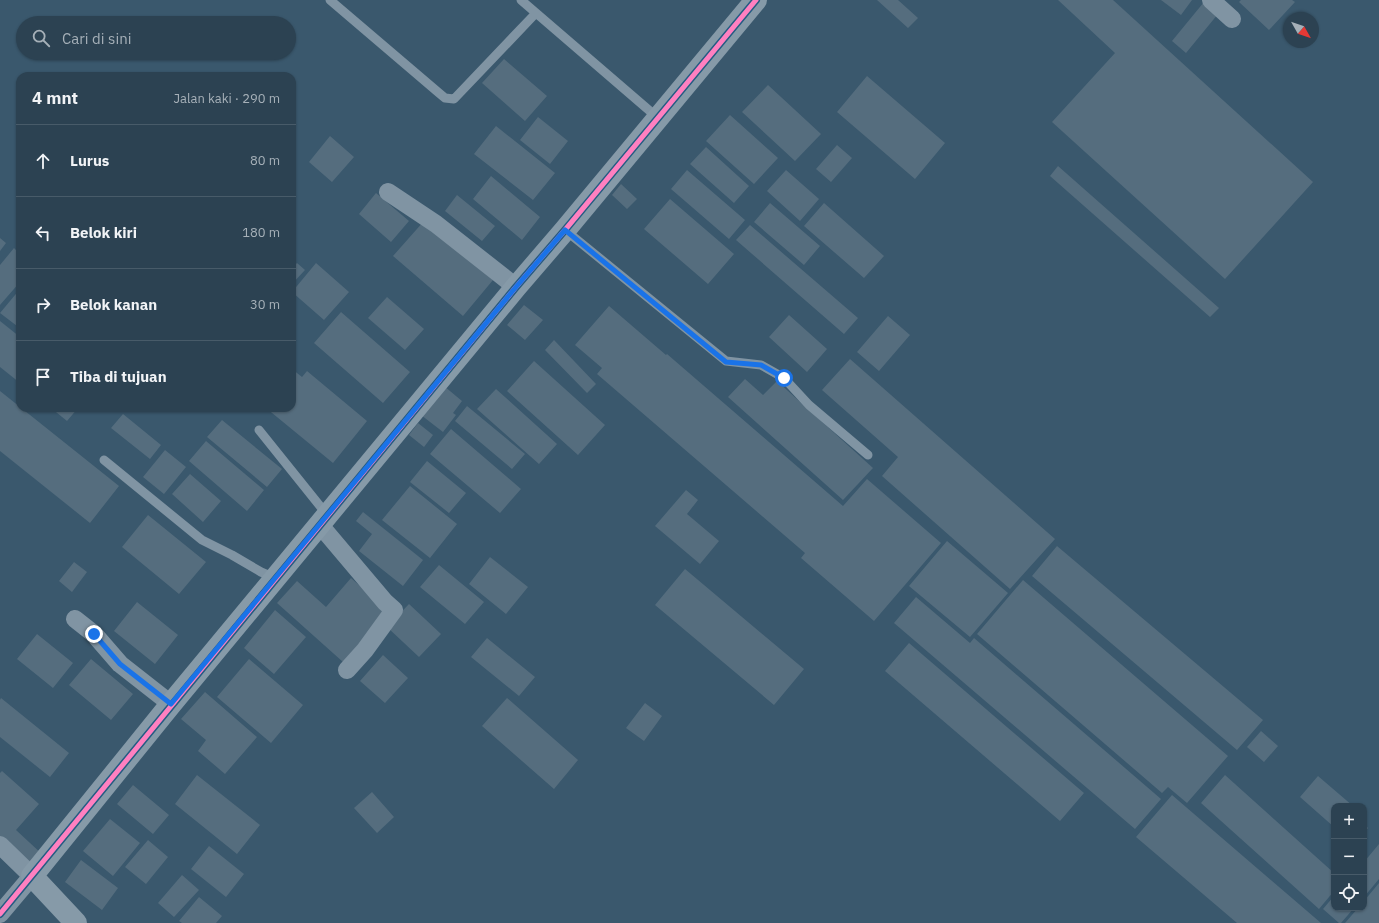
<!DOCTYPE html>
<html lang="id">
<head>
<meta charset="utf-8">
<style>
	body { margin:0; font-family:"IBM Plex Sans",sans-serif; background:#384d5c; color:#f1f3f6 }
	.controls { position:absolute; right:12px; bottom:12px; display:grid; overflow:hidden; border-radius:8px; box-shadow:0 1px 3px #0004 }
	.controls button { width:36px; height:36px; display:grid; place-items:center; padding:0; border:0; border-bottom:1px solid #485b69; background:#2c4252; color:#f1f3f6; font:20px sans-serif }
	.compass { position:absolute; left:1283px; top:12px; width:36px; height:36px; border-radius:50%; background:#2c4252; box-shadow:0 1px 3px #0004; rotate:130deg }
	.stop { position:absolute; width:12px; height:12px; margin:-9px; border:3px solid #1a73e8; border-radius:50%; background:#fff }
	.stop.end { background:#1a73e8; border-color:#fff; box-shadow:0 1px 4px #0008 }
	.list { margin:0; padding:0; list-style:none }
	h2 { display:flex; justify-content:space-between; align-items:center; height:52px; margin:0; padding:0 16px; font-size:17px }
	h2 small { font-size:13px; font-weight:400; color:#a6b0b8 }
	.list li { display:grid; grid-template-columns:26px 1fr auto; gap:12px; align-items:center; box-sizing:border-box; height:72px; padding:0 16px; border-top:1px solid #485b69 }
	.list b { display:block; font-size:15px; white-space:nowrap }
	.list em { font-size:13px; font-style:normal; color:#a6b0b8 }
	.icon { flex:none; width:22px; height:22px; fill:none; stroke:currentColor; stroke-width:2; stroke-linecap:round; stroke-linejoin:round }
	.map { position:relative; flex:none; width:1379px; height:923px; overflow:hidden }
	.search { position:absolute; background:#2c4252; box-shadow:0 1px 3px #0004; left:16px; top:16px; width:280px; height:44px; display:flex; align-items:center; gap:10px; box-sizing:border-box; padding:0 14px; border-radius:22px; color:#a6b0b8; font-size:15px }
	.panel { position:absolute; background:#2c4252; box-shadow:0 1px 3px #0004; left:16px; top:72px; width:280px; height:340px; border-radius:12px }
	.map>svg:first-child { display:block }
	.building { fill:#556d7e }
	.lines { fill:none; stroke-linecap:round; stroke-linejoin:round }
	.lane { stroke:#8094a3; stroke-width:9 }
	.street { stroke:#8094a3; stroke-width:18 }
	.secondary { stroke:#869aa8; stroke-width:22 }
	.cycleway-casing { stroke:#245c83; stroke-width:8 }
	.cycleway { stroke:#ff80c0; stroke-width:5 }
	.route { stroke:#1a73e8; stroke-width:5 }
</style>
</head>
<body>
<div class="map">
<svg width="1379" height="923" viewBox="0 0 1379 923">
	<rect width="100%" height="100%" fill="#3a586d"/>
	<path class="building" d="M877,0H898L918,18L908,28Z
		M1058,0H1113L1313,182L1225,279L1052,122L1115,53Z
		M1161,0H1192L1181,15Z
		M1241,0H1292L1295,2L1269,30L1239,2Z
		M1204,2L1218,14L1186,53L1172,41Z
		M504,59L547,96L525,121L482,83Z
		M867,76L945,143L915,179L837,112Z
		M768,85L821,134L795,161L742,112Z
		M730,115L778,158L754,184L706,141Z
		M538,117L568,141L550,164L520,140Z
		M496,126L555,173L533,200L474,154Z
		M330,136L354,157L332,182L309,162Z
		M837,145L852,158L831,182L816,169Z
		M706,147L749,186L734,203L690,164Z
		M1058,166L1219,308L1210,317L1050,176Z
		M687,170L745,220L729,239L671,189Z
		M786,170L819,199L800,221L767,191Z
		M491,176L540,217L522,240L473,199Z
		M621,184L637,199L627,209L612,195Z
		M376,193L409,221L391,242L359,214Z
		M457,195L495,226L482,241L445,211Z
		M670,199L734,254L708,284L644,229Z
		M770,203L820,246L804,265L754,222Z
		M824,203L884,256L864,278L804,226Z
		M424,221L493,280L463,316L393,256Z
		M750,225L858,318L844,334L736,240Z
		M0,238L6,243L0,251Z
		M14,248L20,254V282L0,305V265Z
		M297,263L305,270L292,284V268Z
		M316,263L349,292L324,320L292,292Z
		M20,289V322L17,326L0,313Z
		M387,297L424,329L405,350L368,318Z
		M524,305L543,320L525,340L507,325Z
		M609,306L666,355L667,354L843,506L867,479L941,543L874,621L801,558L805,553L597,374L602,368L575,345Z
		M341,312L410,372L383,403L314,343Z
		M789,315L827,349L807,372L769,337Z
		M888,316L910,335L879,371L857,352Z
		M0,321L20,337V383L0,367Z
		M554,340L596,384L587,393L545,350Z
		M850,359L1055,539L1010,589L882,476L898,457L822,390Z
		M534,361L605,425L578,455L507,391Z
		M292,369L302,377L307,371L367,421L333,463L266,408H292Z
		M745,379L763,395L777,381L873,468L843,500L728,397Z
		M444,386L462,401L453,413L456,415L443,432L421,415Z
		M496,389L557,444L539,464L477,409Z
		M0,391L119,486L90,523L0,451Z
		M467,406L525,454L512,469L455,421Z
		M51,408H78L67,421Z
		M123,414L161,445L150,459L111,428Z
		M222,420L282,469L267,487L207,437Z
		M418,423L433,435L424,447L409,435Z
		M451,429L521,489L500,513L430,454Z
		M206,441L264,490L247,511L189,461Z
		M165,450L186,467L164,494L143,477Z
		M427,461L466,493L449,513L410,482Z
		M190,474L221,501L203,522L172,494Z
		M410,486L457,524L430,558L382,520Z
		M686,490L698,500L687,514L719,541L700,564L655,526Z
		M363,512L423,560L403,586L359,551L372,534L356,521Z
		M148,515L206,562L179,594L122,547Z
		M947,541L1008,593L970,637L909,586Z
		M1057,546L1263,720L1237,750L1032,576Z
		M490,557L528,587L506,614L469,584Z
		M74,562L87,572L72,592L59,581Z
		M439,565L484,602L465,624L420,587Z
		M685,569L804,669L774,705L655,605Z
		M351,578L388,611L343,662L277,603L297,581L326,607Z
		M1023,580L1228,756L1187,803L1168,787L1162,793L977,634Z
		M916,597L970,643L974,638L1161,799L1135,829L894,623Z
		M137,602L178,635L155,664L114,631Z
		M409,604L441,634L419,657L387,627Z
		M275,610L306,637L274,674L244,648Z
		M37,634L73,663L53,688L17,659Z
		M487,638L535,677L519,696L471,657Z
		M909,643L1084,793L1060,821L885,671Z
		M383,655L408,678L385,703L360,681Z
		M91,659L133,694L111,720L69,685Z
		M249,659L303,705L271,743L217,697Z
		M205,692L257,737L225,774L198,751L206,740L181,719Z
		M1,698L69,753L50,777L0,737V700Z
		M507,698L578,760L554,789L482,726Z
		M645,703L662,716L644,741L626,728Z
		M1261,731L1278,746L1264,762L1247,747Z
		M2,771L39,804L16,830L43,855L27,873L0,848V773Z
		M197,775L260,825L237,854L175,804Z
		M1225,775L1334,873V891L1319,909L1201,803Z
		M1318,776L1353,806H1334V827L1300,797Z
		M133,785L169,815L153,834L117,804Z
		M372,792L394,817L377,833L354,808Z
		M1172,795L1321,923H1237L1136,837Z
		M110,819L140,843L113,876L83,851Z
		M1364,824L1368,828L1364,833Z
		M148,840L168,857L146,884L125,867Z
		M1379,844V879L1364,897V862Z
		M209,846L244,874L226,897L191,869Z
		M81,860L118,888L102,910L65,882Z
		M182,875L199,890L174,917L158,903Z
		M1379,883V923H1345L1358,908H1364V901Z
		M1334,896V908H1354L1341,923H1339L1323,909Z
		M199,897L222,916L216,923H182L179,921Z"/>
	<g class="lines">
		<path class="lane" d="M330,0L439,93L445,98L454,99L536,13
			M521,0L658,118
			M565,230L726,361L761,365L784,378L809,405L868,455
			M259,430L328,516
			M104,460L202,540L232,555L261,572L275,578"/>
		<path class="street" d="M1211,0L1232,19
			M388,192L436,224L516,287
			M320,525L385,602L394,610L365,650L347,670
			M75,619L94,634L120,664L171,704
			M0,845L32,876L0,914"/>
		<path class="secondary" d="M76,923L32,876L171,704L516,287L565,230L756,0"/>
		<defs>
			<path id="cycleway" d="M0,914L516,287L565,230L756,0"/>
		</defs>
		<use href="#cycleway" class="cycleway-casing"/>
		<use href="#cycleway" class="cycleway"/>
	</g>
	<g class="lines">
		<path class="route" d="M94,634L120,664L171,704L516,287L565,230L726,362L761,365L784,378"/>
	</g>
</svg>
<div class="controls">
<button>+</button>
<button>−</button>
<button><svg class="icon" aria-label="locate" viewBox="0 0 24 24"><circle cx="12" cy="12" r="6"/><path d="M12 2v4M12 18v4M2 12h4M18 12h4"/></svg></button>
</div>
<svg class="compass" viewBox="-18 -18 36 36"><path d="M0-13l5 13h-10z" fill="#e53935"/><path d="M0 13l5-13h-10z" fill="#a6b0b8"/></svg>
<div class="stop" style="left:784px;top:378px"></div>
<div class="stop end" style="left:94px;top:634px"></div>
<div class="search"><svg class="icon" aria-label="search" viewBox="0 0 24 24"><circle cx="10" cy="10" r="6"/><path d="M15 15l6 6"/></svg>Cari di sini</div>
<section class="panel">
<h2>4 mnt<small>Jalan kaki · 290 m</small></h2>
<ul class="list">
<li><svg class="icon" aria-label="ahead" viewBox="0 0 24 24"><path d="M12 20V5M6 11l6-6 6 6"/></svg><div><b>Lurus</b></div><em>80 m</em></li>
<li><svg class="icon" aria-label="left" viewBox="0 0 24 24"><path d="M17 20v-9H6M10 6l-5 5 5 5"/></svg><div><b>Belok kiri</b></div><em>180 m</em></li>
<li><svg class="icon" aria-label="right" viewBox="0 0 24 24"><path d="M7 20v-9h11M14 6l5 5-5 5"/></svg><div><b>Belok kanan</b></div><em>30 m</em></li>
<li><svg class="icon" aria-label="arrive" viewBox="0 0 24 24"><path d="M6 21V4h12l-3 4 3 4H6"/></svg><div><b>Tiba di tujuan</b></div></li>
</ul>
</section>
</div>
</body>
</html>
